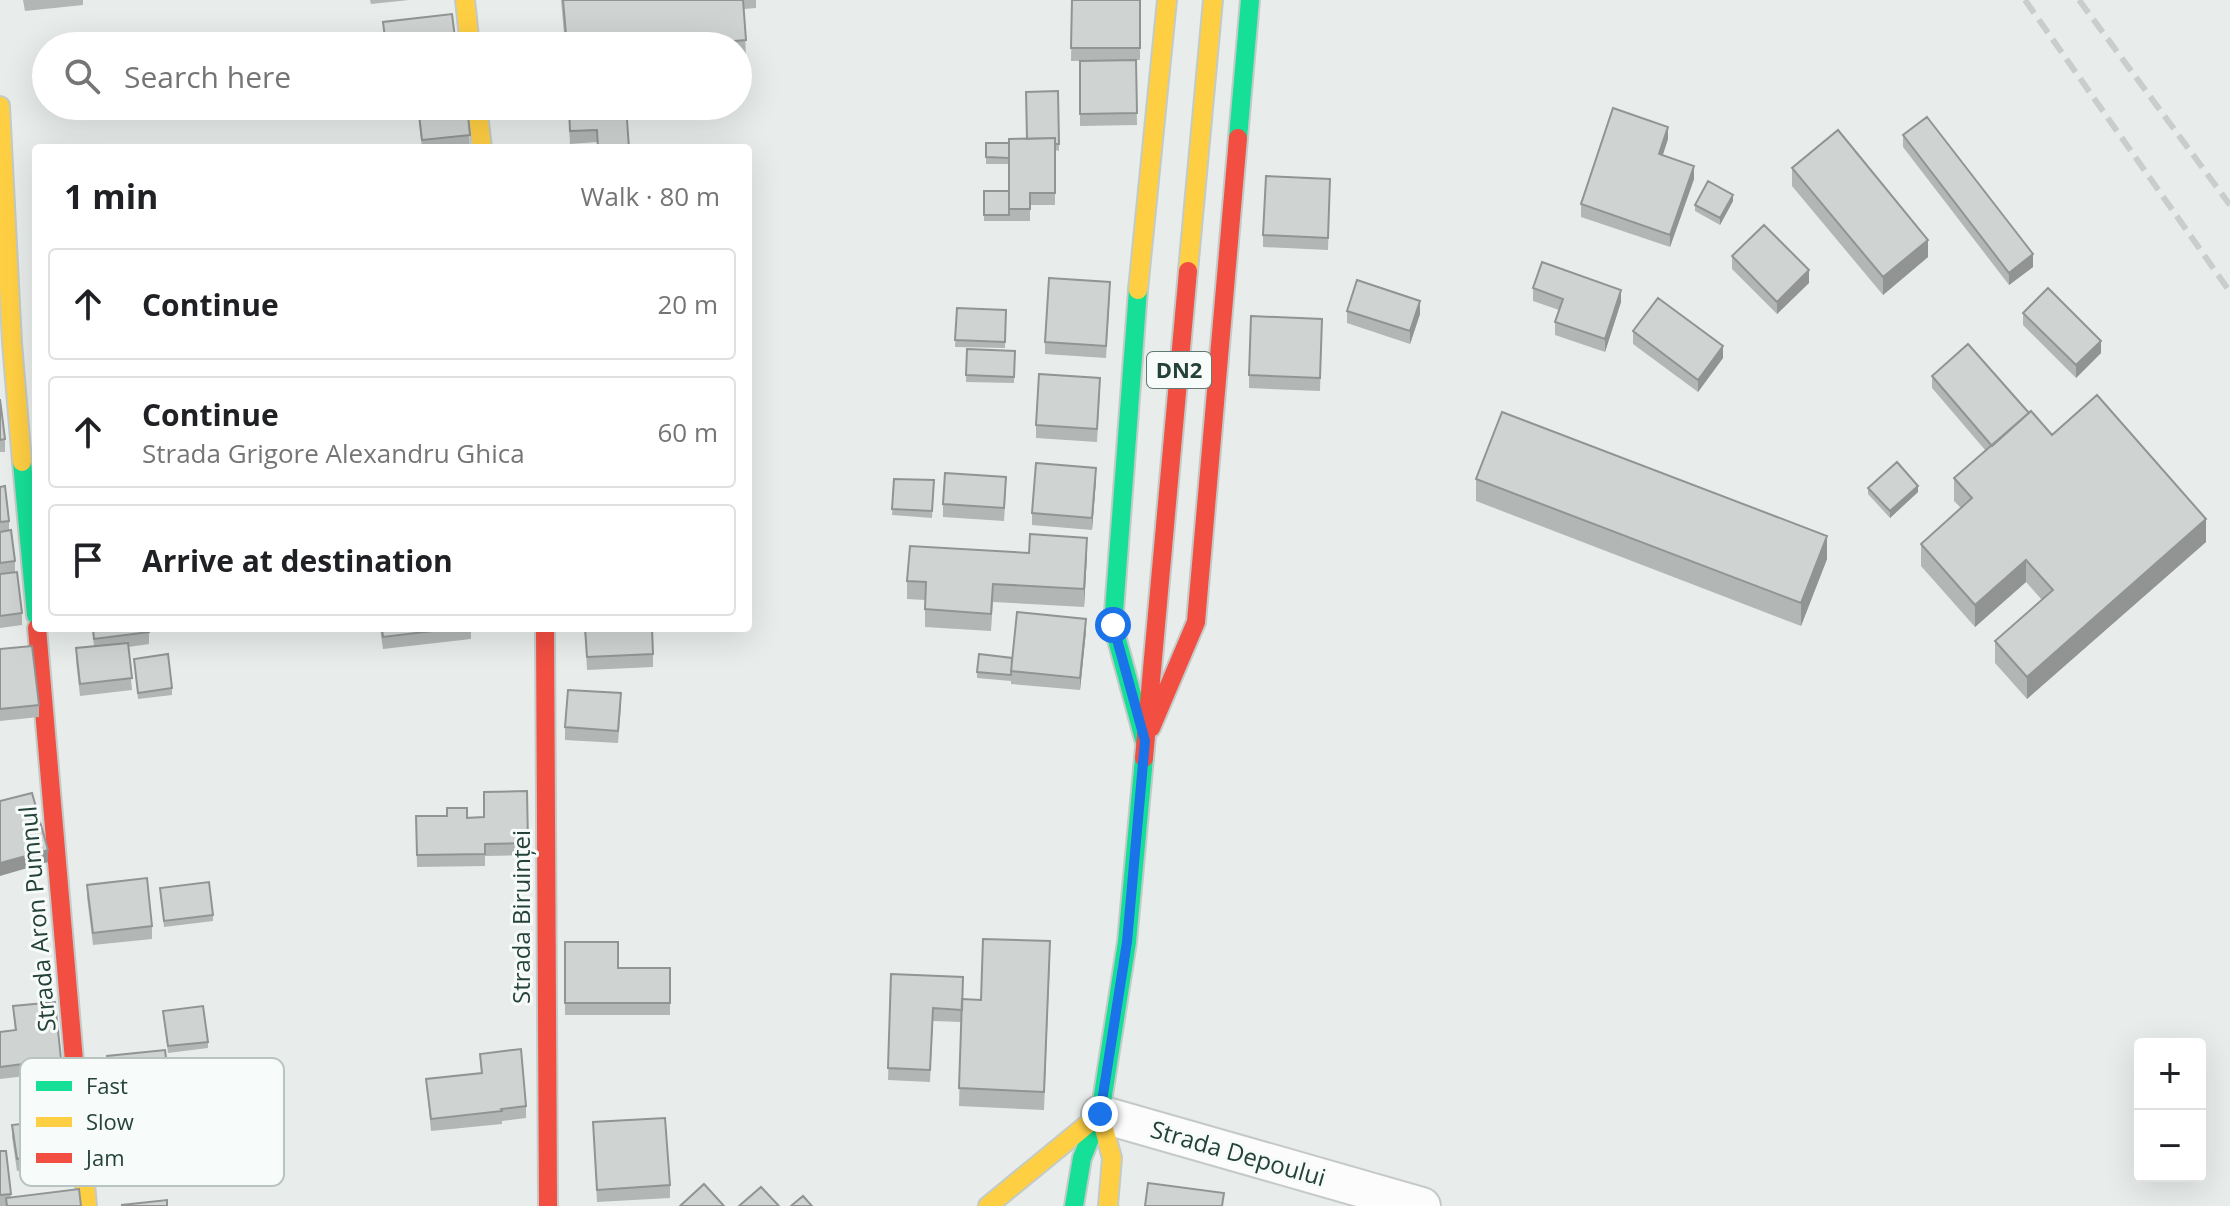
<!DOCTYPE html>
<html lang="en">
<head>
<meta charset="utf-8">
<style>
	body { margin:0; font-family:"Open Sans",sans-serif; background:#f6f6f6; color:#202124 }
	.controls { position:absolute; right:24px; bottom:24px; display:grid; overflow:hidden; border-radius:8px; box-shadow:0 8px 32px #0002 }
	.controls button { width:72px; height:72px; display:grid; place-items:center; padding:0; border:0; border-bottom:2px solid #e0e0e0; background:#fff; color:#202124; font:40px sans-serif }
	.stop { position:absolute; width:24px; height:24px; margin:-18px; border:6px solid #1a73e8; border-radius:50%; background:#fff }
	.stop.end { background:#1a73e8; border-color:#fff; box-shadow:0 2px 8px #0008 }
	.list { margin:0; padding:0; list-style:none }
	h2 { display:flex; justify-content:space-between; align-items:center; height:104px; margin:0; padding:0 32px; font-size:34px }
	h2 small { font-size:26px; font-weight:400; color:#757577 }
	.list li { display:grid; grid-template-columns:52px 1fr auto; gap:24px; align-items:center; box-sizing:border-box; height:112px; margin:0 16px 16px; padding:0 16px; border:2px solid #e0e0e0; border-radius:8px }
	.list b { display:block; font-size:30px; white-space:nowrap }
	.list p { margin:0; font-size:26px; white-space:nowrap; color:#757577 }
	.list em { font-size:26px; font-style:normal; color:#757577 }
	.icon { flex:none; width:44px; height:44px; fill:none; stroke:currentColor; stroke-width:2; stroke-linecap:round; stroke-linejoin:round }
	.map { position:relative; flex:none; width:2230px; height:1206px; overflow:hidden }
	.search { position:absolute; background:#fff; box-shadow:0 8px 32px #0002; left:32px; top:32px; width:720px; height:88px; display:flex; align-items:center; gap:20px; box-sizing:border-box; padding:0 28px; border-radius:44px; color:#757577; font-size:30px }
	.panel { position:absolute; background:#fff; box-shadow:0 8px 32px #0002; left:32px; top:144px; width:720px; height:488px; border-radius:8px }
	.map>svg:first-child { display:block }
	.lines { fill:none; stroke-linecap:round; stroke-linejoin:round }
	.street-casing { stroke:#c5cac8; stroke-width:40 }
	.fast-casing { stroke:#c3cbc8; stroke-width:22 }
	.slow-casing { stroke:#c3cbc8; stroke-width:22 }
	.jam-casing { stroke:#c3cbc8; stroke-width:22 }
	.street { stroke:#fcfcfc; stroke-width:36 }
	.fast { stroke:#16e098; stroke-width:18 }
	.slow { stroke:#ffcf43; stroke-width:18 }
	.jam { stroke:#f24e42; stroke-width:18 }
	.rail { stroke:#c9cdcc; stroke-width:6; stroke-dasharray:16 8; stroke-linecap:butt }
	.wall { fill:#b2b6b5 }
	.shaded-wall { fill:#919493 }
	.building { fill:#cfd4d2; stroke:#919493; stroke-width:2 }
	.route { stroke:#1a73e8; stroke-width:10 }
	.labels { text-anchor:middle; stroke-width:6; stroke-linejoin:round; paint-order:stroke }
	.shield { fill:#f7fbf9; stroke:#637a73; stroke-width:2 }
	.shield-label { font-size:22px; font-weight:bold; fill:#24423a }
	.street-label { font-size:24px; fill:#24423a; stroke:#f7fbf9 }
	.key { fill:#f7fbf9; stroke:#b8c4c0; stroke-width:2 }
	.key-label { font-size:22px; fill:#24423a }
</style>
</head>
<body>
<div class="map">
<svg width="2230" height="1206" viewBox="0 0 2230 1206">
	<rect width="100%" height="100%" fill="#e8edeb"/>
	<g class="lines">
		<defs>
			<path id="street" d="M1100,1114L1422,1206"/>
			<path id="fast" d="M1238,138L1250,0
				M1138,290L1113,625L1144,739
				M22,462L36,615
				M1074,1206L1082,1158L1100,1114L1127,942L1144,758"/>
			<path id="slow" d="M465,0L470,46
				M0,106L12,343L22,462
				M477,106L482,148
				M1188,271L1213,0
				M1138,290L1167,0
				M77,1096L87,1206
				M1100,1114L1112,1158L1108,1206
				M988,1206L1100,1114"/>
			<path id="jam" d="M37,628L77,1096
				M545,628L548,1206
				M1151,728L1196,622L1238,138
				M1144,758L1188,271"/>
		</defs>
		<use href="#street" class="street-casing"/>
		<use href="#fast" class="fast-casing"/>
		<use href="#slow" class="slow-casing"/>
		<use href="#jam" class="jam-casing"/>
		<use href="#street" class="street"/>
		<use href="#fast" class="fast"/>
		<use href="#slow" class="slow"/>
		<use href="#jam" class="jam"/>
		<path class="rail" d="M2025,0L2230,292
			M2079,0L2230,205"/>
	</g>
	<path class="wall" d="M23,0H83V5L25,11Z
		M370,0H409L371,4Z
		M561,0H756V8L744,9L746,58L738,59V46H565Z
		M1072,0H1140V60L1071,61Z
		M1136,60L1137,125L1080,126V61Z
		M1058,91L1059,151L1055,150V205H1030V221H984V191H1009V164H986V143H1009L1027,139Z
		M417,106H467L470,147L422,148Z
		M568,106H626L629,148H598L597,142L570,144Z
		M1903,135L2033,267L2009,285L1903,147Z
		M1668,139L1662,156L1694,179L1670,247L1581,217V204Z
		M1792,168L1928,257L1883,295L1792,186Z
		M1330,179L1328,250L1263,247V235Z
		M1733,201L1720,225L1695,211V205Z
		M1732,256L1809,283L1777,314L1732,269Z
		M1533,288L1621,302L1605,352L1555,335V322L1559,310L1533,301Z
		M1110,294L1106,358L1045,354V342Z
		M957,308L1006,310L1005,348L955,347Z
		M1347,311L1420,314L1410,344L1347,323Z
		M2023,313L2101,353L2076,378L2023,325Z
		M1322,319L1320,391L1249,388V375Z
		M1633,331L1723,358L1698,392L1633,344Z
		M967,349L1015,351L1014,383L966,382Z
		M1932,376L2029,413L2052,435L2206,542L2027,699L1995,663V641L2042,600L2026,582L1975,627L1921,566V544L1961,508L1954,501V478L1986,451L1932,388Z
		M1100,390L1097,442L1036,438V425Z
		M0,399L5,439V452H0Z
		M894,479L934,480L932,518L892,515Z
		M1476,479L1827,559L1801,626L1476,501Z
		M1096,480L1092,530L1032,525V513Z
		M0,487L9,521V531L15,561V572L22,613V625L0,628Z
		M1868,488L1918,492L1890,518L1868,494Z
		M1006,490L1004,521L943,517V504Z
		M1087,555L1084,607L993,602L991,631L925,627V600L907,599V581Z
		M92,628H149V644L128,647L132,690L80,696L76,661V648L94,646Z
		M380,628H471V639L383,649Z
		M585,628L653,654V667L587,670Z
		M1086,631L1080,690L1011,684V681L977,678V672Z
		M0,649L39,705V717L0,721Z
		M134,659L172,688V695L138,699Z
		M621,706L618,743L565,740V727Z
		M527,791L528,855L485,856V866L417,867L416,816L484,817Z
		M87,885L152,926V939L93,945L87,897Z
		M160,888L213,915V921L164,927Z
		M565,942L618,968H670V1015H565Z
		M1050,959L1044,1110L959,1106L961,1022L933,1021L930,1082L888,1080L891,974L963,999L981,1000Z
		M13,1006L61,1059V1072L0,1079V1032L15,1030Z
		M163,1011L208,1042V1048L168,1053Z
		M480,1054L526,1106V1118L502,1121V1124L431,1131L426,1079L481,1073Z
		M107,1056L169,1081V1094L110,1101Z
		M182,1092L218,1124V1130L186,1133Z
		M113,1114L176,1165V1177L120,1184L113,1126Z
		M593,1122L670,1185V1198L597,1202Z
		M12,1125L73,1152V1165L17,1171L12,1137Z
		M0,1151L11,1197L81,1206H0Z"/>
	<path class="shaded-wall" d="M1668,127V139L1659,167V154Z
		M1694,166V179L1670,247V235Z
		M1733,195V201L1720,225V218Z
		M1928,240V257L1883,295V277Z
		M2033,254V267L2009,285V273Z
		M1809,270V283L1777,314V302Z
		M1621,290V302L1605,352V339Z
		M1420,301V314L1410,344V331Z
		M2101,341V353L2076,378V365Z
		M1723,346V358L1698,392V380Z
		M1096,468V480L1092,530V518Z
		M1918,486V492L1890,518V511Z
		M2206,519V542L2027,699V677Z
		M1827,536V559L1801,626V603Z
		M1087,538V555L1084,607V589Z
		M2026,560V582L1975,627V605Z
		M1086,619V631L1080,690V678Z
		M48,850V862L0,876V863Z"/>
	<path class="building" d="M563,0H743L746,40L677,46H567Z
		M1072,0H1140V48H1071Z
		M452,14L456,46H386L383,22Z
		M1136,60L1137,113L1080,114V61Z
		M1058,91L1059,144H1055V138L1027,139L1026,92Z
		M418,106H467L470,135L422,140Z
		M569,106H626L629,148H598L597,130L570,131Z
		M1613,108L1668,127L1659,154L1694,166L1670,235L1581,204Z
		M1927,117L2033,254L2009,273L1903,135Z
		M1838,130L1928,240L1883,277L1792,168Z
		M1055,138V193H1030V209H1009V139Z
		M986,143H1009V158L986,157Z
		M1266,176L1330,179L1328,238L1263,235Z
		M1708,181L1733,195L1720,218L1695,205Z
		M984,191H1009V215H984Z
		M1764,225L1809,270L1777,302L1732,256Z
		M1542,262L1621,290L1605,339L1555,322L1563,299L1533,288Z
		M1049,278L1110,282L1106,346L1045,342Z
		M1357,280L1420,301L1410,331L1347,311Z
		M2048,288L2101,341L2076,365L2023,313Z
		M1658,298L1723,346L1698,380L1633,331Z
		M957,308L1006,310L1005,342L955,340Z
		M1251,316L1322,319L1320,378L1249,375Z
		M1968,344L2029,413L1992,446L1932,376Z
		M967,349L1015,351L1014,377L966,375Z
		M1039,374L1100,378L1097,429L1036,425Z
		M2097,395L2206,519L2027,677L1995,641L2053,590L2026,560L1975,605L1921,544L1972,498L1954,478L2031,411L2052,435Z
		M0,399L5,439L0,440Z
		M1502,412L1827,536L1801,603L1476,479Z
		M1897,462L1918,486L1890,511L1868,488Z
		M1036,463L1096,468L1092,518L1032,513Z
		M945,473L1006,477L1004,508L943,504Z
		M894,479L934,480L932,511L892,509Z
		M5,486L9,521L0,522V487Z
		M11,530L15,561L0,563V532Z
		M1030,534L1087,538L1084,589L993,584L991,614L925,609L926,582L907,581L910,546L1029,553Z
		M17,572L22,613L0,616V574Z
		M1017,612L1086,619L1080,678L1011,671Z
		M93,628H149V632L94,639Z
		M382,628H458L383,637Z
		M585,628H652L653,654L587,657Z
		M128,643L132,678L80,684L76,648Z
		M32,646L39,705L0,709V649Z
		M168,654L172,688L138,693L134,659Z
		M979,654L1012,658L1011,675L977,672Z
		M568,690L621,693L618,731L565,727Z
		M527,791L528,843L485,844V854L417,855L416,816H447V808H467V818L484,817V792Z
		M32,793L48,850L0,863V801Z
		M147,878L152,926L93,933L87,885Z
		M209,882L213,915L164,921L160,888Z
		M983,939L1050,941L1044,1092L959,1088L962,999L981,1000Z
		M565,942H618V968H670V1003H565Z
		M891,974L963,977L962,1010L933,1008L930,1070L888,1068Z
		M55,1002L61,1059L0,1067V1032L16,1030L13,1006Z
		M203,1006L208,1042L168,1046L163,1011Z
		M521,1049L526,1106L501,1109L502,1111L431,1119L426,1079L482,1073L480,1054Z
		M165,1050L169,1081L110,1088L107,1056Z
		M69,1118L73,1152L17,1159L12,1125Z
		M665,1118L670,1185L597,1190L593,1122Z
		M0,1151H6L11,1194L0,1195Z
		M1148,1183L1224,1193L1222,1206H1145Z
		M704,1184L724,1206H680Z
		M761,1187L779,1206H739Z
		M79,1189L81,1206H7L6,1198Z
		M803,1196L812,1206H791Z
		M167,1200V1206H122V1205Z"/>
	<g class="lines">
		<path class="route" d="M1100,1114L1127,942L1145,741L1113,625"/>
	</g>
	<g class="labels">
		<rect class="shield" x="1147" y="352" width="64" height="36" rx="6"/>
		<g class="shield-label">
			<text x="1179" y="378">DN2</text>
		</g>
		<g class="street-label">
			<text transform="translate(522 917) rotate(-90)" y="8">Strada Biruinței</text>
			<text transform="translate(38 919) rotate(-95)" y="8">Strada Aron Pumnul</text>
			<text transform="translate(1238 1154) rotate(16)" y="8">Strada Depoului</text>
		</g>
	</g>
	<rect x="20" y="1058" width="264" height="128" rx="12" class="key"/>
	<rect x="36" y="1081" width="36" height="10" fill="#16e098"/>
	<rect x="36" y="1117" width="36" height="10" fill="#ffcf43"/>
	<rect x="36" y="1153" width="36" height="10" fill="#f24e42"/>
	<g class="key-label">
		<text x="86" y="1094">Fast</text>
		<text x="86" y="1130">Slow</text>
		<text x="86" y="1166">Jam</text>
	</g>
</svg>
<div class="controls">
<button>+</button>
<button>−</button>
</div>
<div class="stop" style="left:1113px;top:625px"></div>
<div class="stop end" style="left:1100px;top:1114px"></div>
<div class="search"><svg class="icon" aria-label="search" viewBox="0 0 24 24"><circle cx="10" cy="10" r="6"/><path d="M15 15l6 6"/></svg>Search here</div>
<section class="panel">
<h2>1 min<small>Walk · 80 m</small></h2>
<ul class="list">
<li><svg class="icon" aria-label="ahead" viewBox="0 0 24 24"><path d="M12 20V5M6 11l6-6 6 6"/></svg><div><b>Continue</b></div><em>20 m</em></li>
<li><svg class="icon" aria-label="ahead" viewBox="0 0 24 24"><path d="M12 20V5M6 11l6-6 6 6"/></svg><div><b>Continue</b><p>Strada Grigore Alexandru Ghica</p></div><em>60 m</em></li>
<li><svg class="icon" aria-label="arrive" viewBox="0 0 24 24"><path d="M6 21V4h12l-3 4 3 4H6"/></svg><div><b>Arrive at destination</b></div></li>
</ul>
</section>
</div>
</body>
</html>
